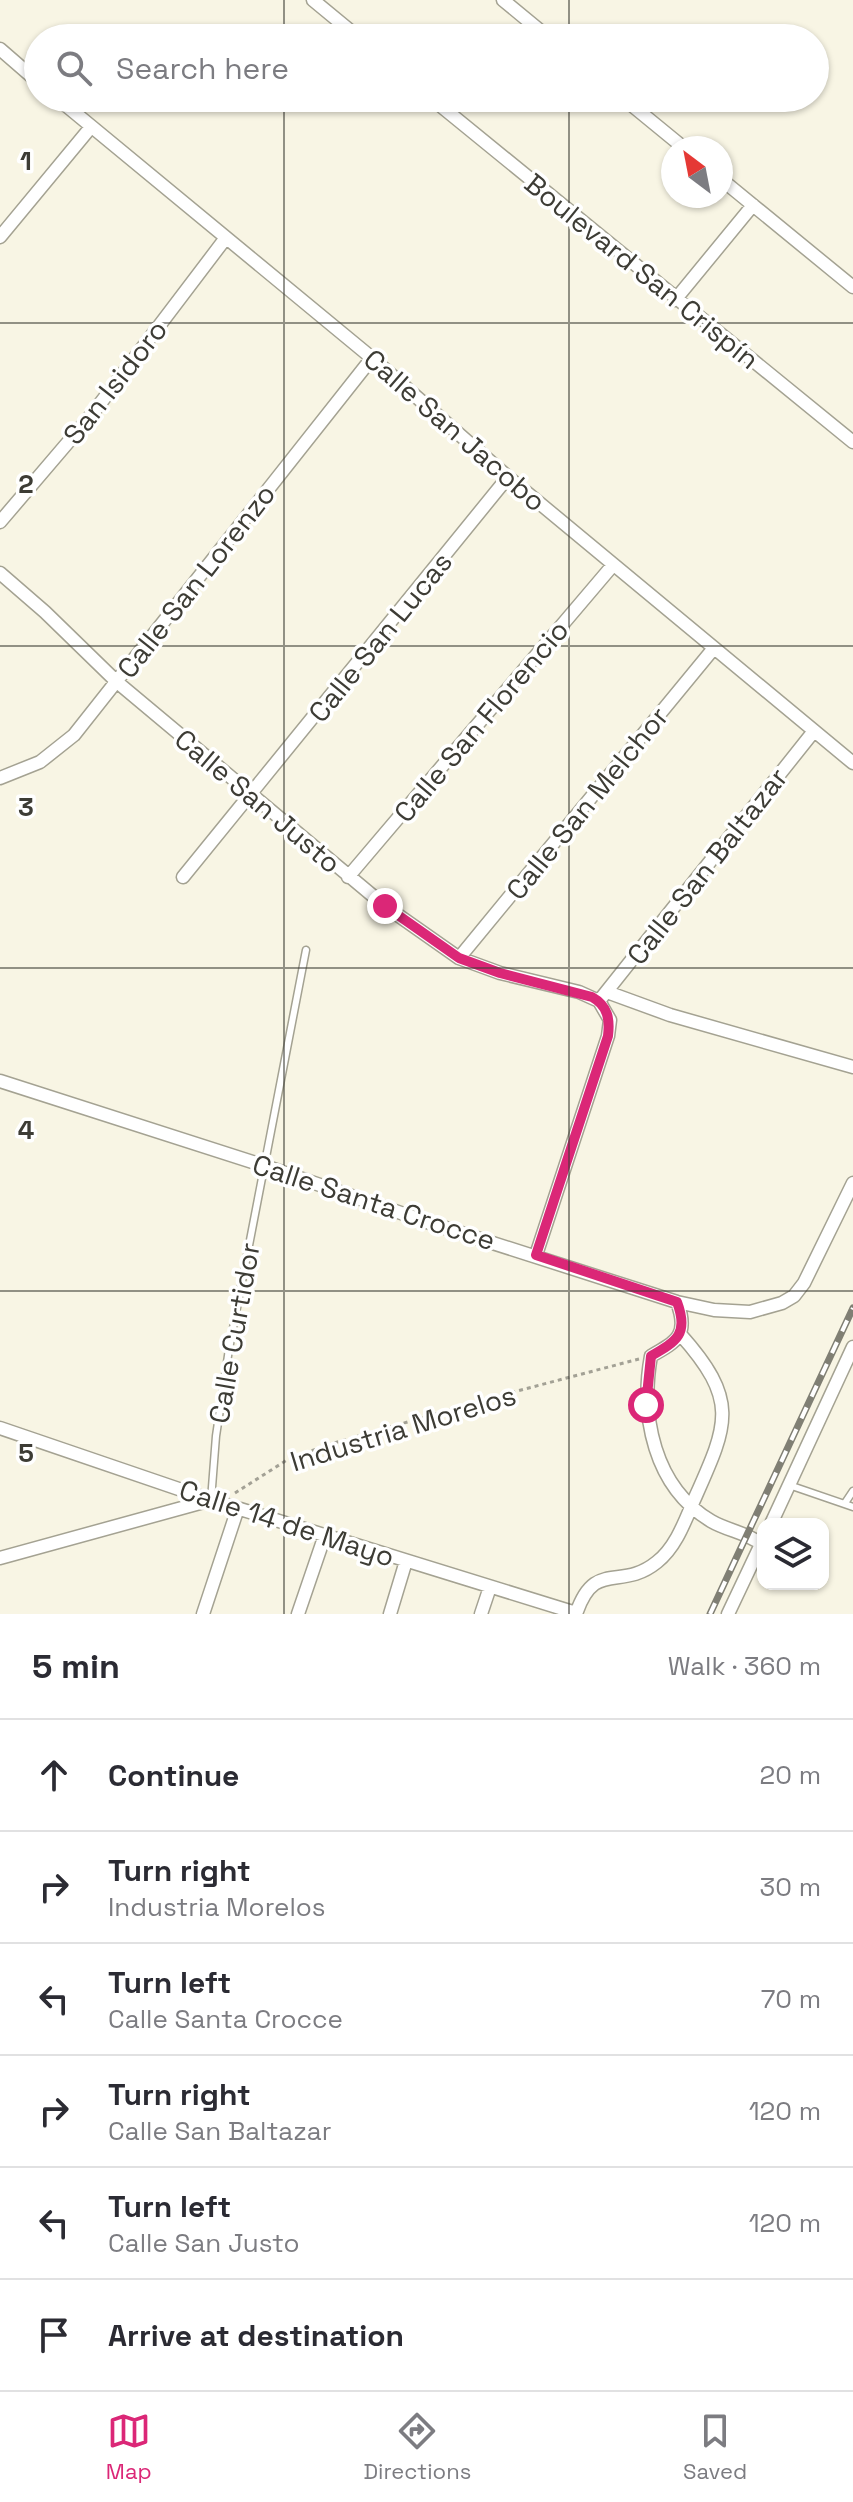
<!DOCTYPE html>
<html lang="en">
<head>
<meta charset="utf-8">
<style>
	body { margin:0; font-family:"Space Grotesk",sans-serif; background:#f2f2f3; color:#2b2b33 }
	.controls { position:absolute; right:24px; bottom:24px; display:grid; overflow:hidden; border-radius:16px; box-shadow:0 2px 6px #0004 }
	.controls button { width:72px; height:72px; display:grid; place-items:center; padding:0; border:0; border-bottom:2px solid #e1e1e2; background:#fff; color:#2b2b33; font:40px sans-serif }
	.compass { position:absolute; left:661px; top:136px; width:72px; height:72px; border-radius:50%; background:#fff; box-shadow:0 2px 6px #0004; rotate:328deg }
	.stop { position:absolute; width:24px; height:24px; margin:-18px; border:6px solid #db2777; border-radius:50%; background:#fff }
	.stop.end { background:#db2777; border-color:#fff; box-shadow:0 2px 8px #0008 }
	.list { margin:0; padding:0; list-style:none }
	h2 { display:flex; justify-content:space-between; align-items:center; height:104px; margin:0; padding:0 32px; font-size:34px }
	h2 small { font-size:26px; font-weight:400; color:#7c7c81 }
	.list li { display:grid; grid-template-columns:52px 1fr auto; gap:24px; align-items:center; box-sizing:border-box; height:112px; padding:0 32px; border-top:2px solid #e1e1e2 }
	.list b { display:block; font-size:30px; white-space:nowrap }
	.list p { margin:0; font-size:26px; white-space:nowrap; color:#7c7c81 }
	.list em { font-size:26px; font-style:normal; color:#7c7c81 }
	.icon { flex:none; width:44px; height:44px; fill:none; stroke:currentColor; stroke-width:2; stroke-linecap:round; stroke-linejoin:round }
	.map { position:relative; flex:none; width:853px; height:1614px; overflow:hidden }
	.search { position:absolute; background:#fff; box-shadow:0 2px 6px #0004; left:24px; right:24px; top:24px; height:88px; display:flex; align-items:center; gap:20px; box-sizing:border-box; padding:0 28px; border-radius:44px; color:#7c7c81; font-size:30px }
	.sheet { height:776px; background:#fff }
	nav { display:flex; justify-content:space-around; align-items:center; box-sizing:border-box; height:112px; border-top:2px solid #e1e1e2; background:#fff; font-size:22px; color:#7c7c81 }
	nav a { display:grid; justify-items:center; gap:4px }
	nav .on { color:#db2777 }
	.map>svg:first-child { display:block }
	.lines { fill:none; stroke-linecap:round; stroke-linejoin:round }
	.service-casing { stroke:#a4a292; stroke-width:9 }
	.minor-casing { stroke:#a4a292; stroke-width:15 }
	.path { stroke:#a3a195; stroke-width:3; stroke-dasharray:4 4; stroke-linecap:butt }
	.service { stroke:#fff; stroke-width:6 }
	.minor { stroke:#fff; stroke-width:12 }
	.rail-casing { stroke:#807f74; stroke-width:7 }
	.rail { stroke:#fff; stroke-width:4; stroke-dasharray:12; stroke-linecap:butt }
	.route { stroke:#db2777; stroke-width:10 }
	.grid { fill:none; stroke:#3d3c35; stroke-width:2; stroke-opacity:0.55 }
	.labels { text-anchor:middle; stroke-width:7; stroke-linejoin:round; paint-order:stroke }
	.street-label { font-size:28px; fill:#3d3c35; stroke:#fff }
	.grid-label { font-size:26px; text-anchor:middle; font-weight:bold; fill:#3d3c35; stroke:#fff; stroke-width:7; stroke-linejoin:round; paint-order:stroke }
</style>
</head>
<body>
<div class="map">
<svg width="853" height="1614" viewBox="0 0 853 1614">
	<rect width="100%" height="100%" fill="#f8f5e4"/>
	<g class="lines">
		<defs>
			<path id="service" d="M789,1485L853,1507
				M211,1500L216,1436L229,1349L306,950
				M845,1503L853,1491"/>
			<path id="minor" d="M313,0L359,38
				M503,0L549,38
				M0,49L38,82
				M57,98L372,358L508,477L853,763
				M431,98L853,442
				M623,98L684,148
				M721,179L853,287
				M0,237L91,127
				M675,300L753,205
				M0,522L93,413L225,239
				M0,573L45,612L117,682L385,906L459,958L500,973L579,992L599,1001L610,1020L608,1036L536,1255
				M0,778L40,762L74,735L372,358
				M183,877L508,477
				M348,877L613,565
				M459,958L714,648
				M607,992L670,1015L853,1067
				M599,1001L814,731
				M0,1081L265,1166L427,1222L677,1302L714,1310L750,1312L782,1303L794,1296L804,1283L853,1183
				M677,1302C689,1334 678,1341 651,1356C640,1416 654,1487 711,1521C728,1531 746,1532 761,1544
				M0,1428L211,1500L576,1613
				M771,1524L853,1347
				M0,1558L211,1500
				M203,1614L238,1508
				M298,1614L325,1535
				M390,1614L406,1561
				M481,1614L490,1587
				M576,1614C595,1558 620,1592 657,1562C676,1547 685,1521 694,1500C728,1424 740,1401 680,1334
				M728,1614L763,1540"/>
		</defs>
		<use href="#service" class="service-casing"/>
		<use href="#minor" class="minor-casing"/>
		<path class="path" d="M235,1493L287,1460L327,1445L502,1395L639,1359"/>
		<use href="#service" class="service"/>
		<use href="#minor" class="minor"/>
		<defs>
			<path id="rail" d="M710,1614L853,1308"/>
		</defs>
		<use href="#rail" class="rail-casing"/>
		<use href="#rail" class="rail"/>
	</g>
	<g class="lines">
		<path class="route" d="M385,906L459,958L500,973L592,997C608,1006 610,1019 608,1036L536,1255L677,1302C689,1334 677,1341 651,1356L646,1405"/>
	</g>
	<path class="grid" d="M284,0V38M569,0V38M284,98V1614M569,98V1614M0,323H853M0,646H853M0,968H853M0,1291H853"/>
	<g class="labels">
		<g class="street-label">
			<text transform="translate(642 271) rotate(39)" y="10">Boulevard San Crispín</text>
			<text transform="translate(115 382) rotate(-52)" y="10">San Isidoro</text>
			<text transform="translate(455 430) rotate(41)" y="10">Calle San Jacobo</text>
			<text transform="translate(196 581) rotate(-52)" y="10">Calle San Lorenzo</text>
			<text transform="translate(380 637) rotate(-51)" y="10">Calle San Lucas</text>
			<text transform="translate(481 721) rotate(-50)" y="10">Calle San Florencio</text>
			<text transform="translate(258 801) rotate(40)" y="10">Calle San Justo</text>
			<text transform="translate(587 803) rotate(-51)" y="10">Calle San Melchor</text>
			<text transform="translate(707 866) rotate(-52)" y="10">Calle San Baltazar</text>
			<text transform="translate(374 1202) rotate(18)" y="10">Calle Santa Crocce</text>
			<text transform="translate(234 1333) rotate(-80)" y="10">Calle Curtidor</text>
			<text transform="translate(403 1428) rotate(-17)" y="10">Industria Morelos</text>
			<text transform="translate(287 1523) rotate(18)" y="10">Calle 14 de Mayo</text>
		</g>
	</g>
	<g class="grid-label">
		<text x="26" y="170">1</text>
		<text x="26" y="493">2</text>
		<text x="26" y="816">3</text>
		<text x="26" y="1139">4</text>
		<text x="26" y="1462">5</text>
	</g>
</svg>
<div class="controls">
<button><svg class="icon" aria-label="layers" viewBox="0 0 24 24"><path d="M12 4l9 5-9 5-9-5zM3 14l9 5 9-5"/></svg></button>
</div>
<svg class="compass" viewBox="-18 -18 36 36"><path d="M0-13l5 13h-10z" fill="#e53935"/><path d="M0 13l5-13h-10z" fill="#7c7c81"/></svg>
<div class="stop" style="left:646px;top:1405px"></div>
<div class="stop end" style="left:385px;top:906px"></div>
<div class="search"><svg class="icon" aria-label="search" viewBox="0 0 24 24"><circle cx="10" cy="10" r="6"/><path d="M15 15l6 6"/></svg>Search here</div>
</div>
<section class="sheet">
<h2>5 min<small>Walk · 360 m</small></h2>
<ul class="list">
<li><svg class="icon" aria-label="ahead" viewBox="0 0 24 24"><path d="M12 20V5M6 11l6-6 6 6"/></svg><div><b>Continue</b></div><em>20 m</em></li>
<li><svg class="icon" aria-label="right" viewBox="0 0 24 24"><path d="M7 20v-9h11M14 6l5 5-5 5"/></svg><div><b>Turn right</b><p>Industria Morelos</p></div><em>30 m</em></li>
<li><svg class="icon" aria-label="left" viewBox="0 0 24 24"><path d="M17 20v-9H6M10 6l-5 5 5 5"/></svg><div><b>Turn left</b><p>Calle Santa Crocce</p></div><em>70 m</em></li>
<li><svg class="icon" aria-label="right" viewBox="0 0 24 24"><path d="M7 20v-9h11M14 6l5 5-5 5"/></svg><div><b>Turn right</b><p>Calle San Baltazar</p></div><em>120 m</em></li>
<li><svg class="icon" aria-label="left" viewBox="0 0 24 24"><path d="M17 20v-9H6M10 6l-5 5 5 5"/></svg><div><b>Turn left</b><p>Calle San Justo</p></div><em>120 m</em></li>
<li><svg class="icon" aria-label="arrive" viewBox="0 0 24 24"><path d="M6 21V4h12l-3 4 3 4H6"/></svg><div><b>Arrive at destination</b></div></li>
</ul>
</section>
<nav>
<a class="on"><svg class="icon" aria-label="map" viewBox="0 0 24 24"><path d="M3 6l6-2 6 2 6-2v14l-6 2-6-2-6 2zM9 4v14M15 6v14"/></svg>Map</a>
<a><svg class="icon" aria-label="directions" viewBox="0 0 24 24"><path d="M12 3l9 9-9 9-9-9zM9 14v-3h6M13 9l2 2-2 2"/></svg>Directions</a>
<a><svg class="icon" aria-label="saved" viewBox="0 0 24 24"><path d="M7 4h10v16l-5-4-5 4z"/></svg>Saved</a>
</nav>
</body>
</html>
